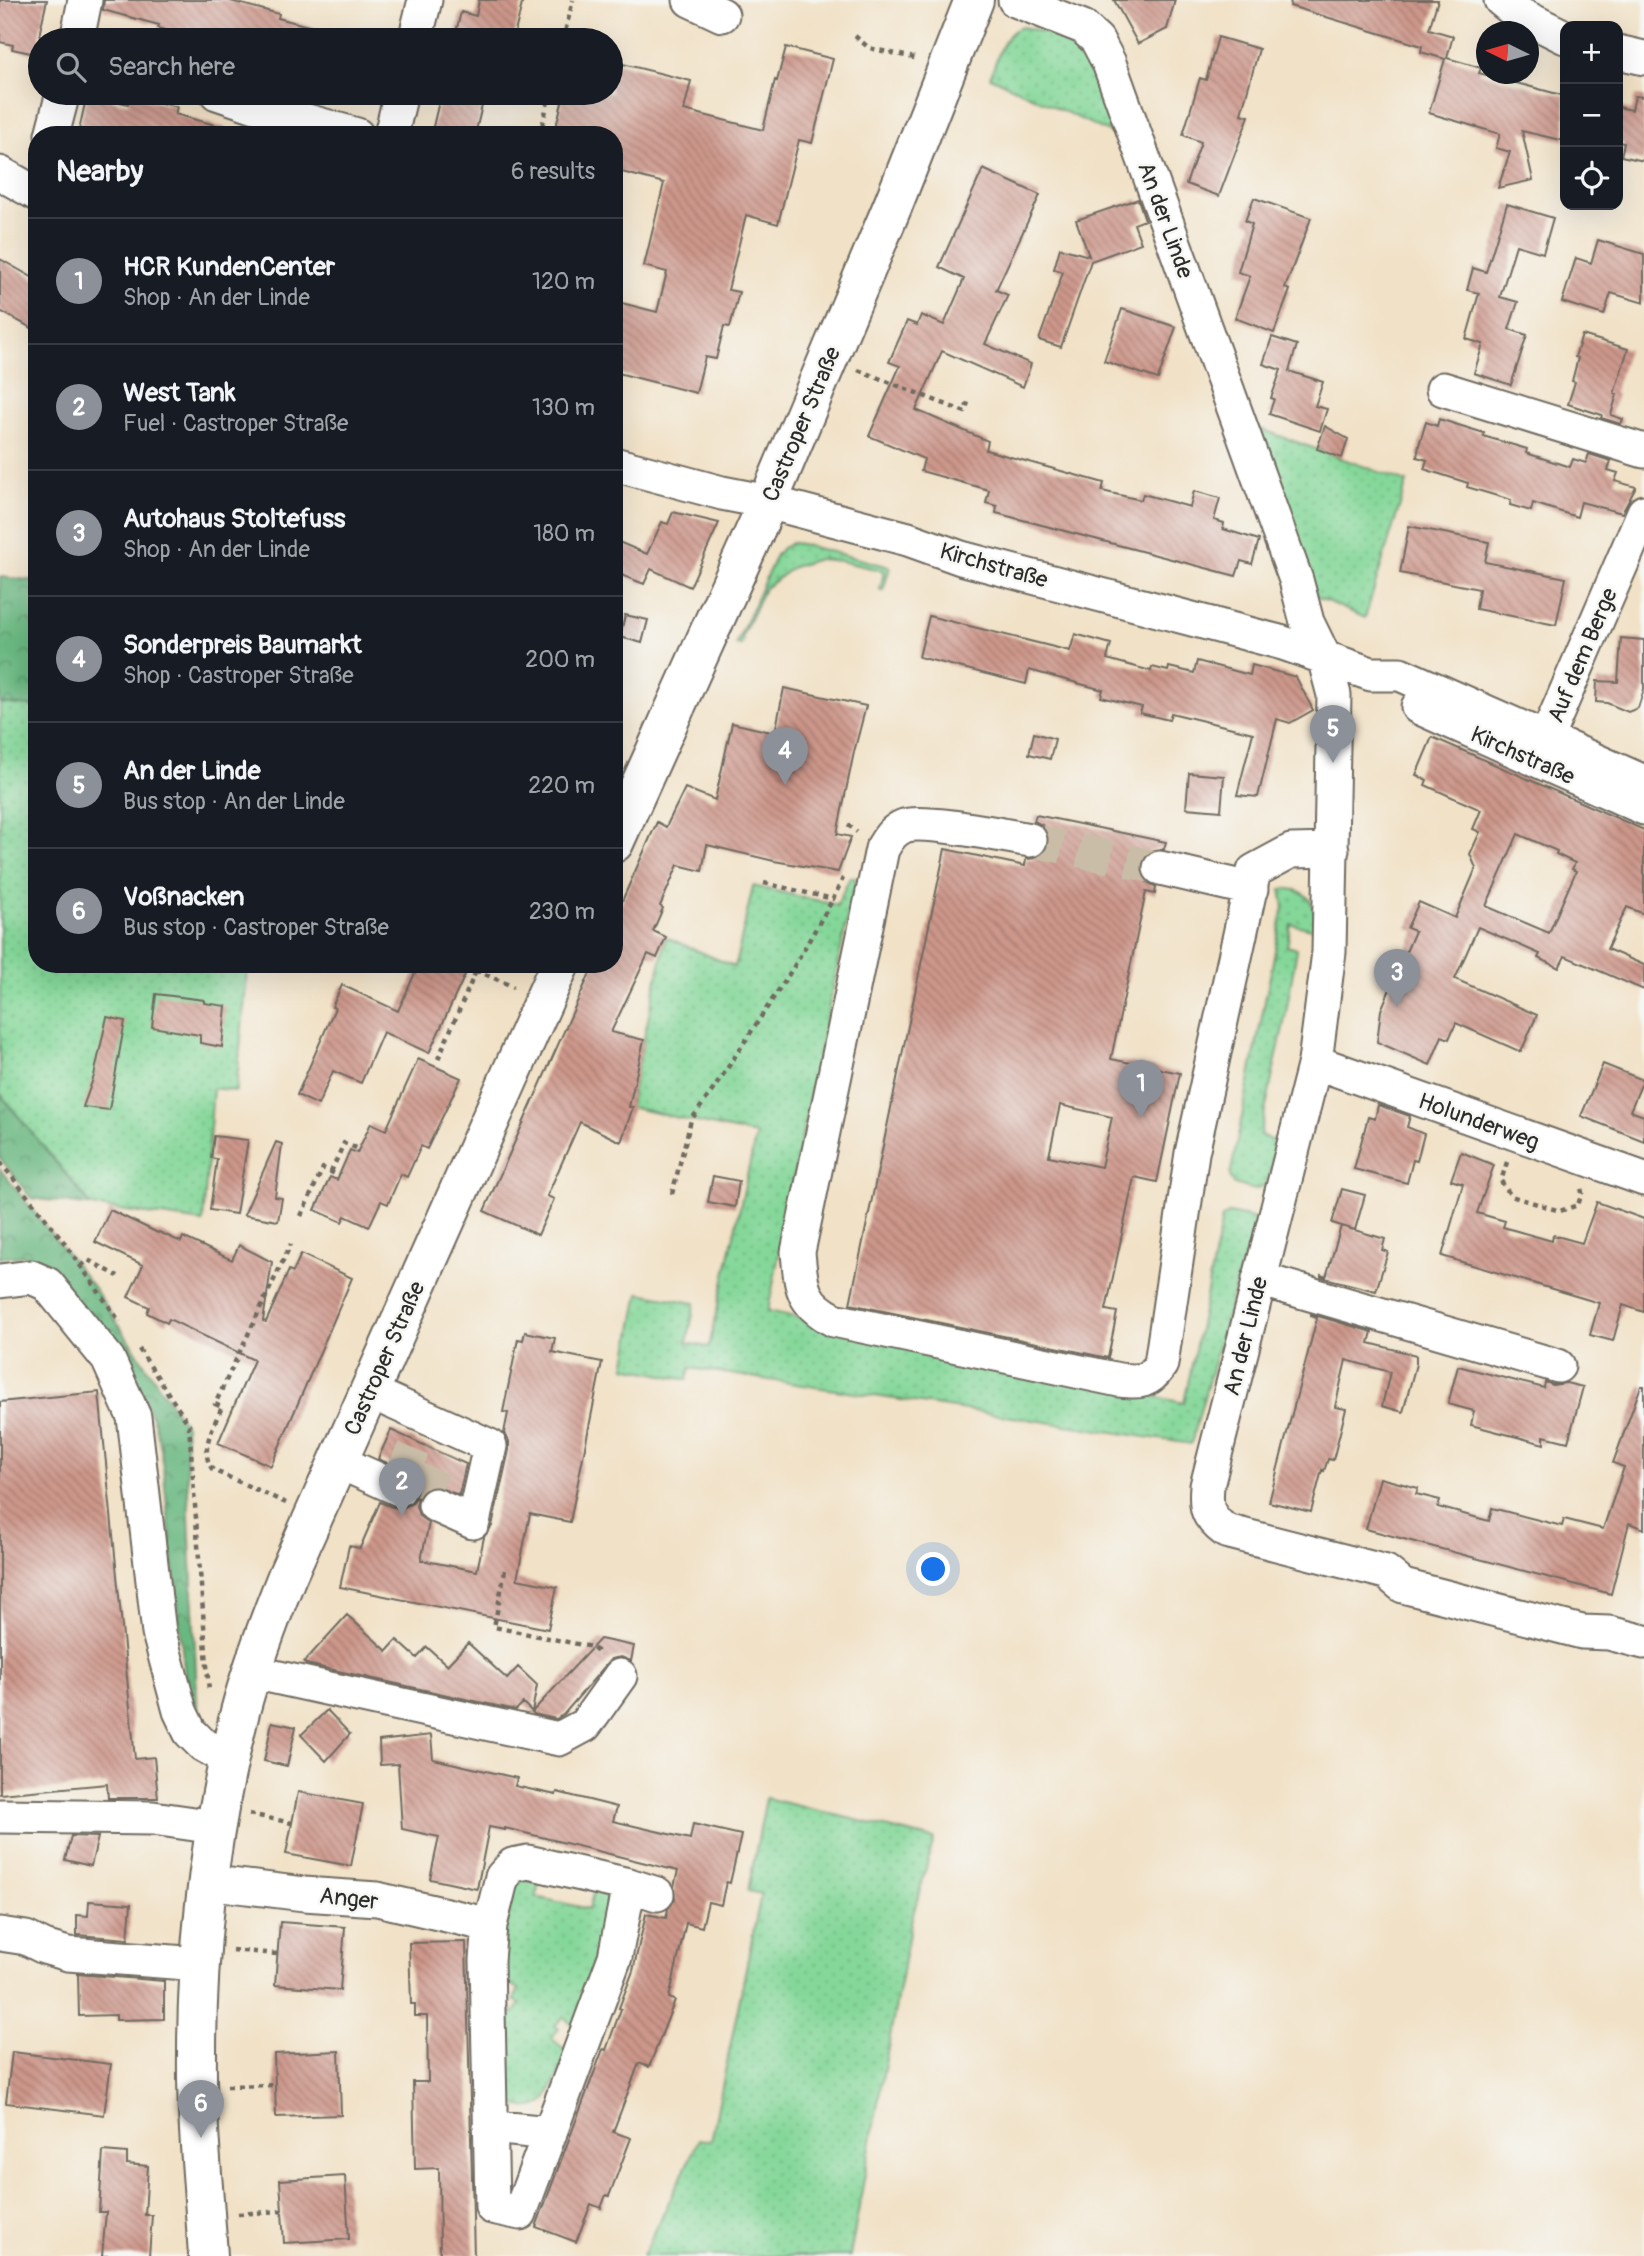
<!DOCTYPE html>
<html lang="en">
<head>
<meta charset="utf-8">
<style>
	body { margin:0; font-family:Pangolin,sans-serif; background:#242831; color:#f1f3f6 }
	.controls { position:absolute; right:21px; top:21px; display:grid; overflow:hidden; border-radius:14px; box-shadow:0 7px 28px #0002 }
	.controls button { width:63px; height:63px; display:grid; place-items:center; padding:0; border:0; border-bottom:2px solid #363941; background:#171b24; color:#f1f3f6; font:35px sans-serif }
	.compass { position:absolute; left:1476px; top:21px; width:63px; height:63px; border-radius:50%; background:#171b24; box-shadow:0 7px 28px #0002; rotate:275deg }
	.you { position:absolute; left:934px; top:1570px; width:24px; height:24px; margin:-18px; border:5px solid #fff; border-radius:50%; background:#1a73e8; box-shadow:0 0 0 10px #1a73e833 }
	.badge { display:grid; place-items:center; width:46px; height:46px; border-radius:50%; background:#8c9099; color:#fff; font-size:23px; font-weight:700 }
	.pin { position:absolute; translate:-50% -58px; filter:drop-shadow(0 2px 4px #0008) }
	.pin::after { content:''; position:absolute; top:37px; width:24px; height:21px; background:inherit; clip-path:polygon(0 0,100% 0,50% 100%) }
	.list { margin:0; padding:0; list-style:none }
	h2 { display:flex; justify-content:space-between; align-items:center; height:91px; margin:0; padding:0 28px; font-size:30px }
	h2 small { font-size:23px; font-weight:400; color:#9ea1a6 }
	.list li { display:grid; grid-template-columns:46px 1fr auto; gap:21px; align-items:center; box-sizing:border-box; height:126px; padding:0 28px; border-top:2px solid #363941 }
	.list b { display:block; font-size:26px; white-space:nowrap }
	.list p { margin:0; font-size:23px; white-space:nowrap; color:#9ea1a6 }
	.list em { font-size:23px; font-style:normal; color:#9ea1a6 }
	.icon { flex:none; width:38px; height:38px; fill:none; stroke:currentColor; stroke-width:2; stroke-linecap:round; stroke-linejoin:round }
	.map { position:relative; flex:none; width:1644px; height:2256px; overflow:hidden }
	.search { position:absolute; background:#171b24; box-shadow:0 7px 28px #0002; left:28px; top:28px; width:595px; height:77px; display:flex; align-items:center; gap:18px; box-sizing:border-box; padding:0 24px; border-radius:38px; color:#9ea1a6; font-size:26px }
	.panel { position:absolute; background:#171b24; box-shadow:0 7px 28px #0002; left:28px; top:126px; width:595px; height:847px; border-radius:28px }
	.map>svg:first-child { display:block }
	.green { fill:url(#green-dots); stroke:#588162; stroke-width:2 }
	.forest { fill:url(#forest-crowns); stroke:#4b7256; stroke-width:2 }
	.building { fill:url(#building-back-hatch); fill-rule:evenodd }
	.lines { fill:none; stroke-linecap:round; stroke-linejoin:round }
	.minor-tunnel { stroke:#c9bda7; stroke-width:33; stroke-dasharray:33 17; stroke-linecap:butt }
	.minor-casing { stroke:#706b61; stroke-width:37 }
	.major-casing { stroke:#706b61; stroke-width:42 }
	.path { stroke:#706b61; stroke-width:4.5; stroke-dasharray:5 5; stroke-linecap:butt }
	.minor { stroke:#fff; stroke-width:33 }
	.major { stroke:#fff; stroke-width:38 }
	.labels { text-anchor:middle; stroke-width:5; stroke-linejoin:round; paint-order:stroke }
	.street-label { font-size:23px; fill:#2b2b2b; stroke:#f6f6f2 }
</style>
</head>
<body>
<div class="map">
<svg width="1644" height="2256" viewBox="0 0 1644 2256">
	<defs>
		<pattern id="green-dots" width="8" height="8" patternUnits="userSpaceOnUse" patternTransform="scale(1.75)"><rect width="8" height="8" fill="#84d799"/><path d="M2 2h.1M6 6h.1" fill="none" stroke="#72b984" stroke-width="1.8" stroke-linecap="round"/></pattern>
		<pattern id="forest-crowns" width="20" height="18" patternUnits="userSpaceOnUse" patternTransform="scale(1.75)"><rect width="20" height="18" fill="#6bb881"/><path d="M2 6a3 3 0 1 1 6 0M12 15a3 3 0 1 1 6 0" fill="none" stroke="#58966a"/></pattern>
		<pattern id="building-back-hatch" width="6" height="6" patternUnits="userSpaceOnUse" patternTransform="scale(1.75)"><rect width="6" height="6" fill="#cd978b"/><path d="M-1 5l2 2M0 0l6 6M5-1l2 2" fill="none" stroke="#a77b72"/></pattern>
	</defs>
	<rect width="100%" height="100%" fill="#f6f6f2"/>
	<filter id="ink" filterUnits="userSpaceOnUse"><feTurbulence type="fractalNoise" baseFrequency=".0143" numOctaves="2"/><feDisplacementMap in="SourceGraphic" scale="14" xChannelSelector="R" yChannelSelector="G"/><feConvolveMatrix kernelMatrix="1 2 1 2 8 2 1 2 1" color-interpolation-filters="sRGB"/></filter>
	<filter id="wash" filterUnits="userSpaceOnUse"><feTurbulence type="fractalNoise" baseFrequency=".00686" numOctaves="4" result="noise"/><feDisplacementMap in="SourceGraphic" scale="28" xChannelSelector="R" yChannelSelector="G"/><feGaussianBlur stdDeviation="1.57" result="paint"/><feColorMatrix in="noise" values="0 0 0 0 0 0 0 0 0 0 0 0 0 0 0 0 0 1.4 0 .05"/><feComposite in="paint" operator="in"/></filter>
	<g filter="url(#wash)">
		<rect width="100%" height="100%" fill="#f1e1c6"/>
		<path class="green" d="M1022,27C1037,29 1068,38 1079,49C1094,62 1107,114 1115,135L990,77C997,61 1003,31 1022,27Z
			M1255,427L1407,482L1365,618L1317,597Z
			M792,543L801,544L890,567L883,591L880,590L884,571L840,561L819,559L793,567L764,589L741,638L743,640L741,645L736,644L776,555L782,548Z
			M0,703L37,707V964H248L236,1091L213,1088L203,1222L92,1206L0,1094Z
			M850,877L856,878L800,1144L768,1311L1184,1403L1222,1218L1230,1213L1252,1218L1256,1225L1240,1268L1191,1444L690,1368L687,1380L625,1367L639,1293L695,1303L687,1343L709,1347L756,1135L629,1107L666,937L735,967L753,886L837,905Z
			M1281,889C1310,887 1316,905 1316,930L1291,924L1287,946L1297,949L1285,1018L1260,1135L1274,1141L1277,1145L1266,1185L1255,1190L1234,1184L1230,1176L1284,906Z
			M766,1798L934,1839L911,1922L850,2256H643L699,2139L711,2141L761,1894L748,1891Z
			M527,1877H540L536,1897L589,1909L594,1889L606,1897L612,1911L578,2031L564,2017L555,2025L559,2029L551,2037L568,2054L545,2102C530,2111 515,2109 504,2095L498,2004L515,2013L520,2004L514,2000L519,1989L498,1977L512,1890L518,1882Z"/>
		<path class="forest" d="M0,577L37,581V707L0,703Z
			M0,1094L92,1206L31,1198L0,1158Z
			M0,1169L94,1288L185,1425L198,1718L188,1706L161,1448L154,1422L135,1380L52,1270C32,1252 26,1255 0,1258Z"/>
		<g id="blocks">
			<path class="building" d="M0,0H47L40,31V55L12,49L13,45L0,42Z
				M104,0H227L279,14L278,18L335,33L334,40H201L158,28L159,25L103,10Z
				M479,0H523L513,40H454L461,12L476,16Z
				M1114,0H1175L1167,29L1138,44Z
				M1291,0H1438L1429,29L1453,36L1447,58L1481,68L1479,73L1565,96V141L1522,131L1533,180L1498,188L1510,152L1496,148L1500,134L1429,113L1445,59L1421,52L1422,46L1290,6Z
				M1218,37L1259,49L1241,114L1249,116L1219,196L1186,184L1201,142L1183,135L1200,78L1206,80Z
				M786,47L833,59L812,143L799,140L778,224L746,215L728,290L739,292L730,327L724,326L716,359L705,357L696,393L614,372V301L657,312L667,272L644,266L664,183L614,170V135H554L563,98L566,99L568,93H611V61L691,81L684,110L763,130L775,80L777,81Z
				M441,93H485L475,135H431Z
				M87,94L128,104L130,95L177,107L175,114L226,128L225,135H78Z
				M1635,96L1644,97V161L1621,156L1624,143L1618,142V107L1632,110Z
				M983,169L1040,195L996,290L1008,295L985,344L1031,364L1023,387L942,351L916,410L988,441L986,450L1104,483L1102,491L1141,500L1143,494L1190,507L1194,491L1220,498L1214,520L1224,523L1223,529L1259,540L1252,564L1241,561L1236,576L996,513L997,506L986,503L989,490L921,471L924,459L869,436L900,366L889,362L907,321L917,325L921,315L944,325L964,279L939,267Z
				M1254,198L1311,218L1285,288L1290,290L1274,333L1235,318L1250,276L1238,272L1252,224L1245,221Z
				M1138,199L1145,220L1134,224L1141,243L1091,261L1061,347L1039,340L1063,272L1054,269L1060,248L1089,256L1076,220Z
				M1507,204L1553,218L1543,253L1516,245L1500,297L1518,302L1509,329L1527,335L1511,385L1474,373L1483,344L1466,339L1479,293L1467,290L1473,268L1486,272Z
				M1598,240L1644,254V303L1611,293L1604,315L1562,302L1576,258L1591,263Z
				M0,259L37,280V331L0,311Z
				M1122,309L1176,327L1158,379L1104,361Z
				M1582,335L1628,349L1614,394H1617L1611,415L1623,419L1621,424L1601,418L1602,415L1568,404L1575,382L1572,381L1578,358L1575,357Z
				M1272,337L1297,345L1289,371L1323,382L1315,406L1327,409L1320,431L1269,414L1274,399L1271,398L1281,370L1263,364Z
				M1439,419L1484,433L1483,436L1527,449L1526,453L1570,467L1573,459L1586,463L1589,454L1611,461L1608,470L1618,473L1615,481L1636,487L1622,513L1581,502L1577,517L1533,503L1531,511L1510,505L1511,500L1467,487L1468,483L1424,469L1427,460L1417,457L1419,445L1426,422L1437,426Z
				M1325,426L1348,439L1342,458L1317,449Z
				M673,512L719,523L690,587L651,569L644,584L614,572V540L647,554L662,522L668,524Z
				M1409,526L1489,542L1485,562L1566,578L1556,625L1476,609L1479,589L1400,573Z
				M625,615L648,620L642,643L620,637Z
				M929,616L1070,651L1075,634L1111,644L1107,659L1151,671L1152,667L1168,671L1169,667L1194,673L1197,661L1250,675L1252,665L1296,677L1313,710L1290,723L1277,719L1258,797L1237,795L1253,733L1171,713L1169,720L1140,713L1142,707L1101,697L1103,690L1029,670L1026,684L919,657Z
				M1621,638L1644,640V689L1638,708L1628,712L1607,703L1596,702L1597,681L1618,682Z
				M784,688L866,706L854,752L837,834L851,837L838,872L774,861L707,845L702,871L678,865L660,906L663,908L653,931L666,937L657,958L648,954L611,1032L644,1040L629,1107H633L621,1142L580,1122L547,1196L554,1199L538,1235L484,1211L594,964H614V919L657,822L666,827L685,788L715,800L732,723L775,733Z
				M1034,733L1055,739L1050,759L1029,754Z
				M1432,737L1644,830V914L1627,907L1607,949L1644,965V990L1565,956L1559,968L1538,958L1540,954L1478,927L1455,979L1537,1015L1521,1052L1456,1023L1449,1039L1442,1036L1430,1065L1377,1042L1381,1010L1415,931L1407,928L1419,902L1455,918L1476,868L1470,854L1480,832L1473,829L1481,810L1425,785L1427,780L1416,775ZM1518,834L1557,851L1556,854L1575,863L1572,869L1576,871L1549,933L1486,906Z
				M1189,773L1224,776L1221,811L1186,808Z
				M1036,815L1166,842L1164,849L1154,850L1146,854L1141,863L1142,874L1147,882L1156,887L1155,894L1146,892L1111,1059L1180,1073L1157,1182L1134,1177L1106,1310L1117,1312L1108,1358L850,1304L945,849L1025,866L1026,859L1037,858L1044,853L1049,844L1048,833L1042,825L1034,821ZM1060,1105L1112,1117L1101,1167L1049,1156Z
				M419,964H470L429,1053L383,1032L361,1083L333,1071L318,1105L297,1095L335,1008L332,1007L342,985L398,1011Z
				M156,994L204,1000V1003L226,1006L222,1047L200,1043V1035L152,1027Z
				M107,1017L125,1021L109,1110L83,1107L94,1076Z
				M418,1059L461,1078L427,1149L421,1146L407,1177L401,1174L388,1204L381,1201L369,1227L345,1216L342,1222L315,1210L330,1177L337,1180L350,1150L357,1153L371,1123L386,1130Z
				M1603,1064L1643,1080L1630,1111L1644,1116V1141L1581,1116Z
				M1378,1105L1410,1116L1407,1127L1424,1134L1417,1161L1413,1160L1407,1183L1354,1169L1368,1117L1375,1119Z
				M214,1136L248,1140L236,1214L210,1210L217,1159L211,1158Z
				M276,1142L282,1144L275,1197L282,1198L278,1221L244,1215Z
				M1461,1152L1494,1165L1477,1213L1505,1221L1503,1227L1552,1241L1553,1235L1582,1243L1597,1202L1644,1219V1312L1623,1305L1613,1341L1590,1335L1599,1303L1442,1256L1463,1184L1451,1180Z
				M713,1176L739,1181L735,1207L708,1202Z
				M1342,1189L1365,1195L1355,1230L1332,1223Z
				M110,1210L158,1233L159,1232L181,1242L183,1237L232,1260L239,1245L272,1262L263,1321L266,1322L289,1270L293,1272L301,1254L352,1278L271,1466L218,1443L254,1360L169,1319L167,1323L147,1313L149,1307L128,1297L143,1265L95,1242Z
				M1341,1226L1385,1239L1382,1250L1388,1252L1376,1291L1321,1277V1275L1326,1277Z
				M1311,1314L1372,1332L1369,1343L1416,1355V1364L1403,1412L1382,1406L1390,1372L1346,1360L1335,1407L1346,1409L1333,1460L1328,1459L1324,1471L1322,1470L1311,1512L1269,1502L1317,1318L1311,1316Z
				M525,1332L555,1338L552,1352L602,1362L570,1522L530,1514L517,1579L557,1587L548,1629L340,1587L349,1546L360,1548L380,1502L392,1507L402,1508L411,1504L417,1496L418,1486L414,1477L407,1471L378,1459L391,1430L466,1464L459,1495L434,1486L424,1489L418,1497L416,1506L419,1516L429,1523L421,1560L477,1571L484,1537L492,1526L509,1450V1441L504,1433L508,1413L503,1412L518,1339L523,1340Z
				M1458,1366L1544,1388L1545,1382L1553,1385L1566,1383L1583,1387L1568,1442L1544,1436V1444L1471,1425L1474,1411L1448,1404Z
				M1641,1386H1644V1529L1629,1523L1611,1594L1366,1529L1380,1478L1418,1488L1416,1494L1440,1500L1438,1507L1489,1521L1492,1508L1562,1526L1564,1519L1603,1529L1624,1467L1613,1463Z
				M99,1392L135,1759L154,1757L158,1798H108L107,1784L0,1794V1402Z
				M347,1615L387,1651L397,1640L417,1658L427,1647L447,1665L468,1643L507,1679L518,1667L537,1685L532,1712L523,1703L516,1710L306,1664L304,1662Z
				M600,1639L634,1646L631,1661L621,1657L611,1659L564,1714L556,1719L534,1714L532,1712Z
				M327,1710L350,1734L326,1761L301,1735Z
				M272,1722L296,1727L287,1766L264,1761Z
				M431,1735L433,1759L517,1778L515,1786L556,1795L557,1792L617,1807L613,1821L690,1839L693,1824L741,1835L730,1883L726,1882L721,1905L708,1902L702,1927L686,1923L669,1998L675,2000L649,2067L639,2063L613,2132L631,2138L609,2196L606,2195L601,2208L591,2204L576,2242L536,2227L603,2049L606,2050L621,2009L619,2008L633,1971L646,1914L666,1918L668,1909L675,1899L674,1886L678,1871L505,1828V1830L489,1827L477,1889L430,1879L439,1837L402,1829L398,1764L380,1765L379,1741Z
				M298,1792L363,1804L351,1866L286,1854Z
				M71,1836L98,1837L91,1866L65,1860Z
				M89,1901L131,1904L128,1939L77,1935V1915L88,1916Z
				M280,1922L345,1927L340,1990L275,1985Z
				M466,1942L474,2256H440L439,2168L415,2169L413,2082H428L427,2016H415V2004H411L409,1943Z
				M78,1974L164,1981V2019L116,2020V2015L79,2016Z
				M339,2051L341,2115L276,2117L274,2054Z
				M12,2052L111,2064L104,2115L6,2103Z
				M103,2151L127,2153V2164L148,2166L145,2215H152L149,2256H102L106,2212H99Z
				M345,2176L349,2239L284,2243L280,2180Z"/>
		</g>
	</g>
	<g filter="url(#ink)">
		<use href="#blocks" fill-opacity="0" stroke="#706b61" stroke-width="2"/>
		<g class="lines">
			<path class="minor-tunnel" d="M1030,840L1160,868
				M400,1479L417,1441
				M420,1498L441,1452"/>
			<defs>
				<path id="minor" d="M690,0L722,15
					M1015,0L1083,27L1097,40L1109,63L1296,580L1307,622L1324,657L1334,695L1329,952L1315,1062L1207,1486C1205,1508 1207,1517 1226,1531L1386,1572L1403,1586L1582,1632L1609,1633L1644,1642
					M1501,0L1517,13L1565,37
					M77,40L85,0
					M415,40L425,0
					M1618,52L1644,58
					M217,93L261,108L357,135
					M52,135L63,93
					M391,135L401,93
					M0,173L37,194
					M1443,389L1644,451
					M614,464L722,493L768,502L908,539L961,558L1283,643L1371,674H1400L1644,782
					M1418,707L1644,808
					M1538,757L1644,512
					M1030,840C1006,836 923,819 904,826C892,831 888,839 882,849L798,1252C801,1286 801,1303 834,1320L1119,1380C1140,1382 1149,1383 1161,1364L1192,1153L1254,871L1291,851L1332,850
					M1160,868L1251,889
					M1315,1062L1644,1179
					M1259,1279L1558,1366
					M0,1281L31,1277L47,1284L108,1359L134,1417L159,1633L180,1711L190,1732L203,1745L229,1759
					M368,1391L490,1446L473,1522L435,1505
					M337,1461L399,1489
					M252,1672L559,1739L585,1725L620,1676
					M0,1816L153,1818L215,1827
					M206,1882L304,1894L377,1899L490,1925L502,1877L513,1865L528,1862L629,1885L657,1894
					M490,1925L487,1960L492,2207L520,2213L615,1957L629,1885
					M0,1934L26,1938L44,1947L68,1954L199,1964
					M490,2127L550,2133"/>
				<path id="major" d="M614,843L768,502L893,205L974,0
					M208,2256C204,2189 196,2121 197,2054C197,1938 211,1825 240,1712C252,1666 269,1621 287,1576L560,964"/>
			</defs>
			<use href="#minor" class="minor-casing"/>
			<use href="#major" class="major-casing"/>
			<path class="path" d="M855,36L869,48L919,59
				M563,40L573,0
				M540,135L550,93
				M858,370L965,412L968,402
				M848,825L857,832
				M764,883L833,899L843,878
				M476,970L514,987
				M438,1059L479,964
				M0,1162L61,1238L120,1322
				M1507,1162L1501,1181L1511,1196L1560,1211L1578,1205L1582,1193L1581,1187
				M331,1172L344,1143L359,1149
				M672,1194L691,1120L715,1087L793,968L833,899
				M301,1216L323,1168L339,1176
				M81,1266L88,1260L118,1276
				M139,1349L189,1425L209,1692
				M286,1503L213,1470C198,1452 214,1425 222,1407L215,1404L291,1244
				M505,1570L494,1627L592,1647L601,1655
				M249,1814L292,1823
				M232,1950L277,1954
				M227,2086L275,2085
				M238,2214L282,2211"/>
			<use href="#minor" class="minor"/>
			<use href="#major" class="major"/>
		</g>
	</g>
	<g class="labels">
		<g class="street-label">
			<text transform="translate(1166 220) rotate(70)" y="8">An der Linde</text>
			<text transform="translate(801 424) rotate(-67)" y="8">Castroper Straße</text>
			<text transform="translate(994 565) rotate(16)" y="8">Kirchstraße</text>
			<text transform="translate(1582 655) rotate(-67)" y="8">Auf dem Berge</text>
			<text transform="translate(1523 755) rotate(24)" y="8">Kirchstraße</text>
			<text transform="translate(1479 1121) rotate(20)" y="8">Holunderweg</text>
			<text transform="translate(1245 1336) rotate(-76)" y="8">An der Linde</text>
			<text transform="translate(384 1358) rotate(-66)" y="8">Castroper Straße</text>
			<text transform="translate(349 1898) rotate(6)" y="8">Anger</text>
		</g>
	</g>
</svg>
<div class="controls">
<button>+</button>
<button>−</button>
<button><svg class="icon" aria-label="locate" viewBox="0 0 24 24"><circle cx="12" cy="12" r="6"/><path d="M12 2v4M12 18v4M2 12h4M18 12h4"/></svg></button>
</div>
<svg class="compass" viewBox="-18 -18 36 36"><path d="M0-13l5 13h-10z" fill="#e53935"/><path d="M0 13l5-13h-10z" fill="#9ea1a6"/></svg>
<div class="you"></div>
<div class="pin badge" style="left:1141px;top:1118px">1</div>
<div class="pin badge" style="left:402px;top:1516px">2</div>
<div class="pin badge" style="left:1397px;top:1007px">3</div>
<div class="pin badge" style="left:785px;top:785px">4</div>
<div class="pin badge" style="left:1333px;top:763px">5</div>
<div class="pin badge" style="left:201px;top:2138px">6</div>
<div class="search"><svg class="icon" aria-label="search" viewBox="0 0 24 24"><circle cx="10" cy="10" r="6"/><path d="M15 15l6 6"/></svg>Search here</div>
<section class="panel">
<h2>Nearby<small>6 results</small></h2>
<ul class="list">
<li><span class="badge">1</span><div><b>HCR KundenCenter</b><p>Shop · An der Linde</p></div><em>120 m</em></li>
<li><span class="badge">2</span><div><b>West Tank</b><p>Fuel · Castroper Straße</p></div><em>130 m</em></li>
<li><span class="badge">3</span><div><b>Autohaus Stoltefuss</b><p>Shop · An der Linde</p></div><em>180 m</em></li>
<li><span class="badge">4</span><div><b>Sonderpreis Baumarkt</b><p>Shop · Castroper Straße</p></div><em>200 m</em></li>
<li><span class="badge">5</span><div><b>An der Linde</b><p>Bus stop · An der Linde</p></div><em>220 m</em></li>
<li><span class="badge">6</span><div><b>Voßnacken</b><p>Bus stop · Castroper Straße</p></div><em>230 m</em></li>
</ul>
</section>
</div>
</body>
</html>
